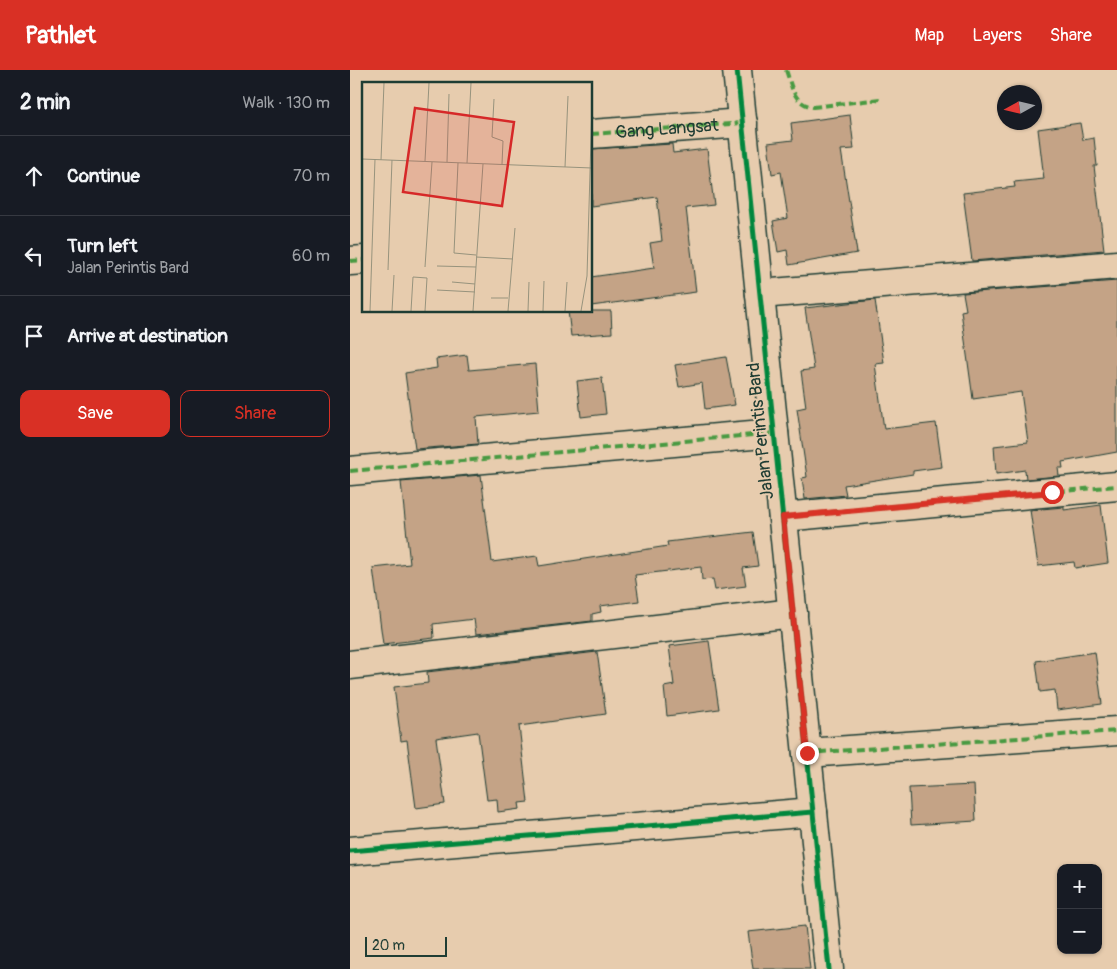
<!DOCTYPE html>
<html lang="en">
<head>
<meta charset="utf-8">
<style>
	body { margin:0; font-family:Pangolin,sans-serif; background:#242831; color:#f1f3f6 }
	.controls { position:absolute; right:15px; bottom:15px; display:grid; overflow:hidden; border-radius:10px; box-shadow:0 1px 4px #0004 }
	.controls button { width:45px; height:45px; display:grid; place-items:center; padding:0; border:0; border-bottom:1px solid #363941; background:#171b24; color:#f1f3f6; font:25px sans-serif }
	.compass { position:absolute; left:647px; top:15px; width:45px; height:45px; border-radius:50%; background:#171b24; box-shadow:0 1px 4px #0004; rotate:262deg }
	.scale { position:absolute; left:15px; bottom:12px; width:82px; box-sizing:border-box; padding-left:5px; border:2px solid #1f3d34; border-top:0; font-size:14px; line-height:18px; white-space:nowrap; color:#1f3d34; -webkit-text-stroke:4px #e7ccae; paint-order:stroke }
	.stop { position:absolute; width:15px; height:15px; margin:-11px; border:4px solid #d93025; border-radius:50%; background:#fff }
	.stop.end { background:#d93025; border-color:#fff; box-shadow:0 1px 5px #0008 }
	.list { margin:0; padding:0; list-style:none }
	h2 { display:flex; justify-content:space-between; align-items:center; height:65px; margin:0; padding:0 20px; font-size:21px }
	h2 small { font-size:16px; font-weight:400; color:#9ea1a6 }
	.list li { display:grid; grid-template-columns:32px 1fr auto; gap:15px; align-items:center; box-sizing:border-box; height:80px; padding:0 20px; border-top:1px solid #363941 }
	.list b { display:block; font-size:19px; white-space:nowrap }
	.list p { margin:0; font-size:16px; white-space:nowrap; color:#9ea1a6 }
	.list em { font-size:16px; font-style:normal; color:#9ea1a6 }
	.actions { display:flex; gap:10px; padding:15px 20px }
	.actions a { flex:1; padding:11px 0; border:1px solid #d93025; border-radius:10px; text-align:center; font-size:18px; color:#d93025 }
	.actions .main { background:#d93025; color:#fff }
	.icon { flex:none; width:28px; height:28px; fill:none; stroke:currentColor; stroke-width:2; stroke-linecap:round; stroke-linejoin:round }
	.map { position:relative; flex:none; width:767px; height:899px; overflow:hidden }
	header { display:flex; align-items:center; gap:30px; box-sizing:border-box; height:70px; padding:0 25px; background:#d93025; color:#fff }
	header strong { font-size:24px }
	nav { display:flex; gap:28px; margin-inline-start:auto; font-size:18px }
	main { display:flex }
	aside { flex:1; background:#171b24 }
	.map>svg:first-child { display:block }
	.building { fill:#c4a386; stroke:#1f3d34 }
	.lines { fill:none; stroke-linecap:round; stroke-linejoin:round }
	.minor-casing { stroke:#1f3d34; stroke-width:31 }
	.tertiary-casing { stroke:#1f3d34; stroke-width:31 }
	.minor { stroke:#e7ccae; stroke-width:28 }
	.tertiary { stroke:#e7ccae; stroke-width:28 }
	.quiet { stroke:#4a9a42; stroke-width:4; stroke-dasharray:8 4; stroke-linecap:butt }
	.cycleway-casing { stroke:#e7ccae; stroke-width:8 }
	.cycleway { stroke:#00873e; stroke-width:5 }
	.route { stroke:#d93025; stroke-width:6 }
	.labels { text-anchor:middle; stroke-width:4; stroke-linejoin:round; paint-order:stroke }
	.street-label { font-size:18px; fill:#1f3d34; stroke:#e7ccae }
	.inset-road { fill:none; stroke:#97937d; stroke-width:1 }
	.view { fill:#d62828; fill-opacity:0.15; stroke:#d62828; stroke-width:2.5 }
	.inset-edge { fill:none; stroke:#1f3d34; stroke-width:2.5 }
</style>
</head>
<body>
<header>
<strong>Pathlet</strong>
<nav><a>Map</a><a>Layers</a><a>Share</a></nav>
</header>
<main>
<aside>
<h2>2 min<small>Walk · 130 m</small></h2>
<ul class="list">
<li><svg class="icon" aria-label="ahead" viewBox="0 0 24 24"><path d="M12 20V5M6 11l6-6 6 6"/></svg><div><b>Continue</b></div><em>70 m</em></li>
<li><svg class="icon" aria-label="left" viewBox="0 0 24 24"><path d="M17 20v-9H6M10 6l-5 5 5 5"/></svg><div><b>Turn left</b><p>Jalan Perintis Bard</p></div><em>60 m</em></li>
<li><svg class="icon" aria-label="arrive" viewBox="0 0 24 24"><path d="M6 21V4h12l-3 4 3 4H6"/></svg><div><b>Arrive at destination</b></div></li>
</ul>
<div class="actions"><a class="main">Save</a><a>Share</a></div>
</aside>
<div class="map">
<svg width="767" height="899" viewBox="0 0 767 899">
	<rect width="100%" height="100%" fill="#e7ccae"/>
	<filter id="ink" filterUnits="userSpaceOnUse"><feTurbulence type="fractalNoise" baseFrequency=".02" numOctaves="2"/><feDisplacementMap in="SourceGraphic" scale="10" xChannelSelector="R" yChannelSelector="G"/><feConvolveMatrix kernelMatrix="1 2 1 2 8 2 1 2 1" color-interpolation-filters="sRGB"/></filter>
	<g filter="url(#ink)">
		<path class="building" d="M500,45L504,79L491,80L507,183L439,195L437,180L428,182L423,151L438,148L431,102L422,104L418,73L443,70L441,53Z
			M730,53L733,70L744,68L747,96H744L754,180L622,191L613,123L665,117L664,112L694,109L688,59Z
			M322,74L323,83L357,79L364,135L336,138L346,222L241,236V207L304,198L300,173L312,171L307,127L241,136V79Z
			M767,211V382L712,392L713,398H708L709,406L676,409L675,400L646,404L644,376L678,372L671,322L623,329L611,241L616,240L613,223Z
			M525,230L534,293L525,294L534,359L586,353L592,397L563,401V404L494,415L496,425L455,429L452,408L457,407L447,339L456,337L451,301L464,299L455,238Z
			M218,241H261L262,263L221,266Z
			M117,285L119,300L185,294L189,341L126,347L128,374L65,379L55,303L87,298L86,289Z
			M376,287L385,335L355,339L352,313L329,317L325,295Z
			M252,308L256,344L231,347L227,311Z
			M131,405L142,492L187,486L189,496L318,476L317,472L403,462L408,496L393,498L396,516L365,520L363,509L352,510L351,497L285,505L289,531L250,536L251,542L242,544V551L126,564L124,549L83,554L84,568L33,574L23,498L60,494L51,412Z
			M751,435L758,493L725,498L724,492L688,496L680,440L714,437V440Z
			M359,571L369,639L317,646L314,617L324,615L319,576Z
			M247,582L256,644L169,656L178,732L169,733L170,739L148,742L147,729L137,730L128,662L86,668L95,734L66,738L57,670L51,671L44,617L78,613L77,602Z
			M745,582L752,634L707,640L705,620L690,622L686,591Z
			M624,715L626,751L561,755L559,718Z
			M455,856L460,899H403L398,862Z"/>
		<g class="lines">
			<defs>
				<path id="minor" d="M241,64L393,53
					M0,191L14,190
					M410,224L767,195
					M0,401L424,363
					M433,447L767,416
					M0,595L443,543
					M457,683L767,661
					M0,781L463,742"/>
				<path id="tertiary" d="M387,0L479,899"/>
			</defs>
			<use href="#minor" class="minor-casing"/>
			<use href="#tertiary" class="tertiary-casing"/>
			<use href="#minor" class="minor"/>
			<use href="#tertiary" class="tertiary"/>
			<g class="quiet">
				<path d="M436,0C442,17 443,33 463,37L530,29"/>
				<path id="s1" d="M241,64L393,53"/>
				<path d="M0,191L14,190"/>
				<path d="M0,401L424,363"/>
				<path d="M433,447L767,416"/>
				<path d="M457,683L767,661"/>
			</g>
			<defs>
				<path id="cycleway" d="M387,0L479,899
					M0,781L463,742"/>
			</defs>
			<use href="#cycleway" class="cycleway-casing"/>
			<use href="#cycleway" class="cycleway"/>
		</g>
	</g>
	<g class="lines" filter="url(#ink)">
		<path class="route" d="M457,683L433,447L702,422"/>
	</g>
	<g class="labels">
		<g class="street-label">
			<text dy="6" stroke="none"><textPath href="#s1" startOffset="76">Gang Langsat</textPath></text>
			<text transform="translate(410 361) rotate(-96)" y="6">Jalan Perintis Bard</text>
		</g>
	</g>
	<g transform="translate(12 12)">
		<rect width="230" height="230" fill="#e7ccae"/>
		<path class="inset-road" d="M132,17L130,55L141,59L140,82M0,77L230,86M19,78L22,1M63,79L67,1M85,80L87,12M96,81L92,171L114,173M105,81L109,1M203,85L206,14M114,175L151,177M75,184L114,185M63,185L70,80M26,188L30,78M90,200L113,202M75,208L113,210M129,216H146M8,229L13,77M30,229L32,193M49,229L51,195L65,196L63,229M111,229L121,82M146,229L153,146M166,229L167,200M181,229L182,199M203,229L205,200M219,229L225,194L230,21"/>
		<path class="view" d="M53,26L152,40L140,124L41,110Z"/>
		<rect width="230" height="230" class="inset-edge"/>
	</g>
</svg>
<div class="controls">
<button>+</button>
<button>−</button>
</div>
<svg class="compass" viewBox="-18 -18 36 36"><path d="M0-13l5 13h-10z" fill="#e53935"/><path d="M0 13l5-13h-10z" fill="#9ea1a6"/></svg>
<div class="scale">20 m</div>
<div class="stop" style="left:702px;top:422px"></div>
<div class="stop end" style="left:457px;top:683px"></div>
</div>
</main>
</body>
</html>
